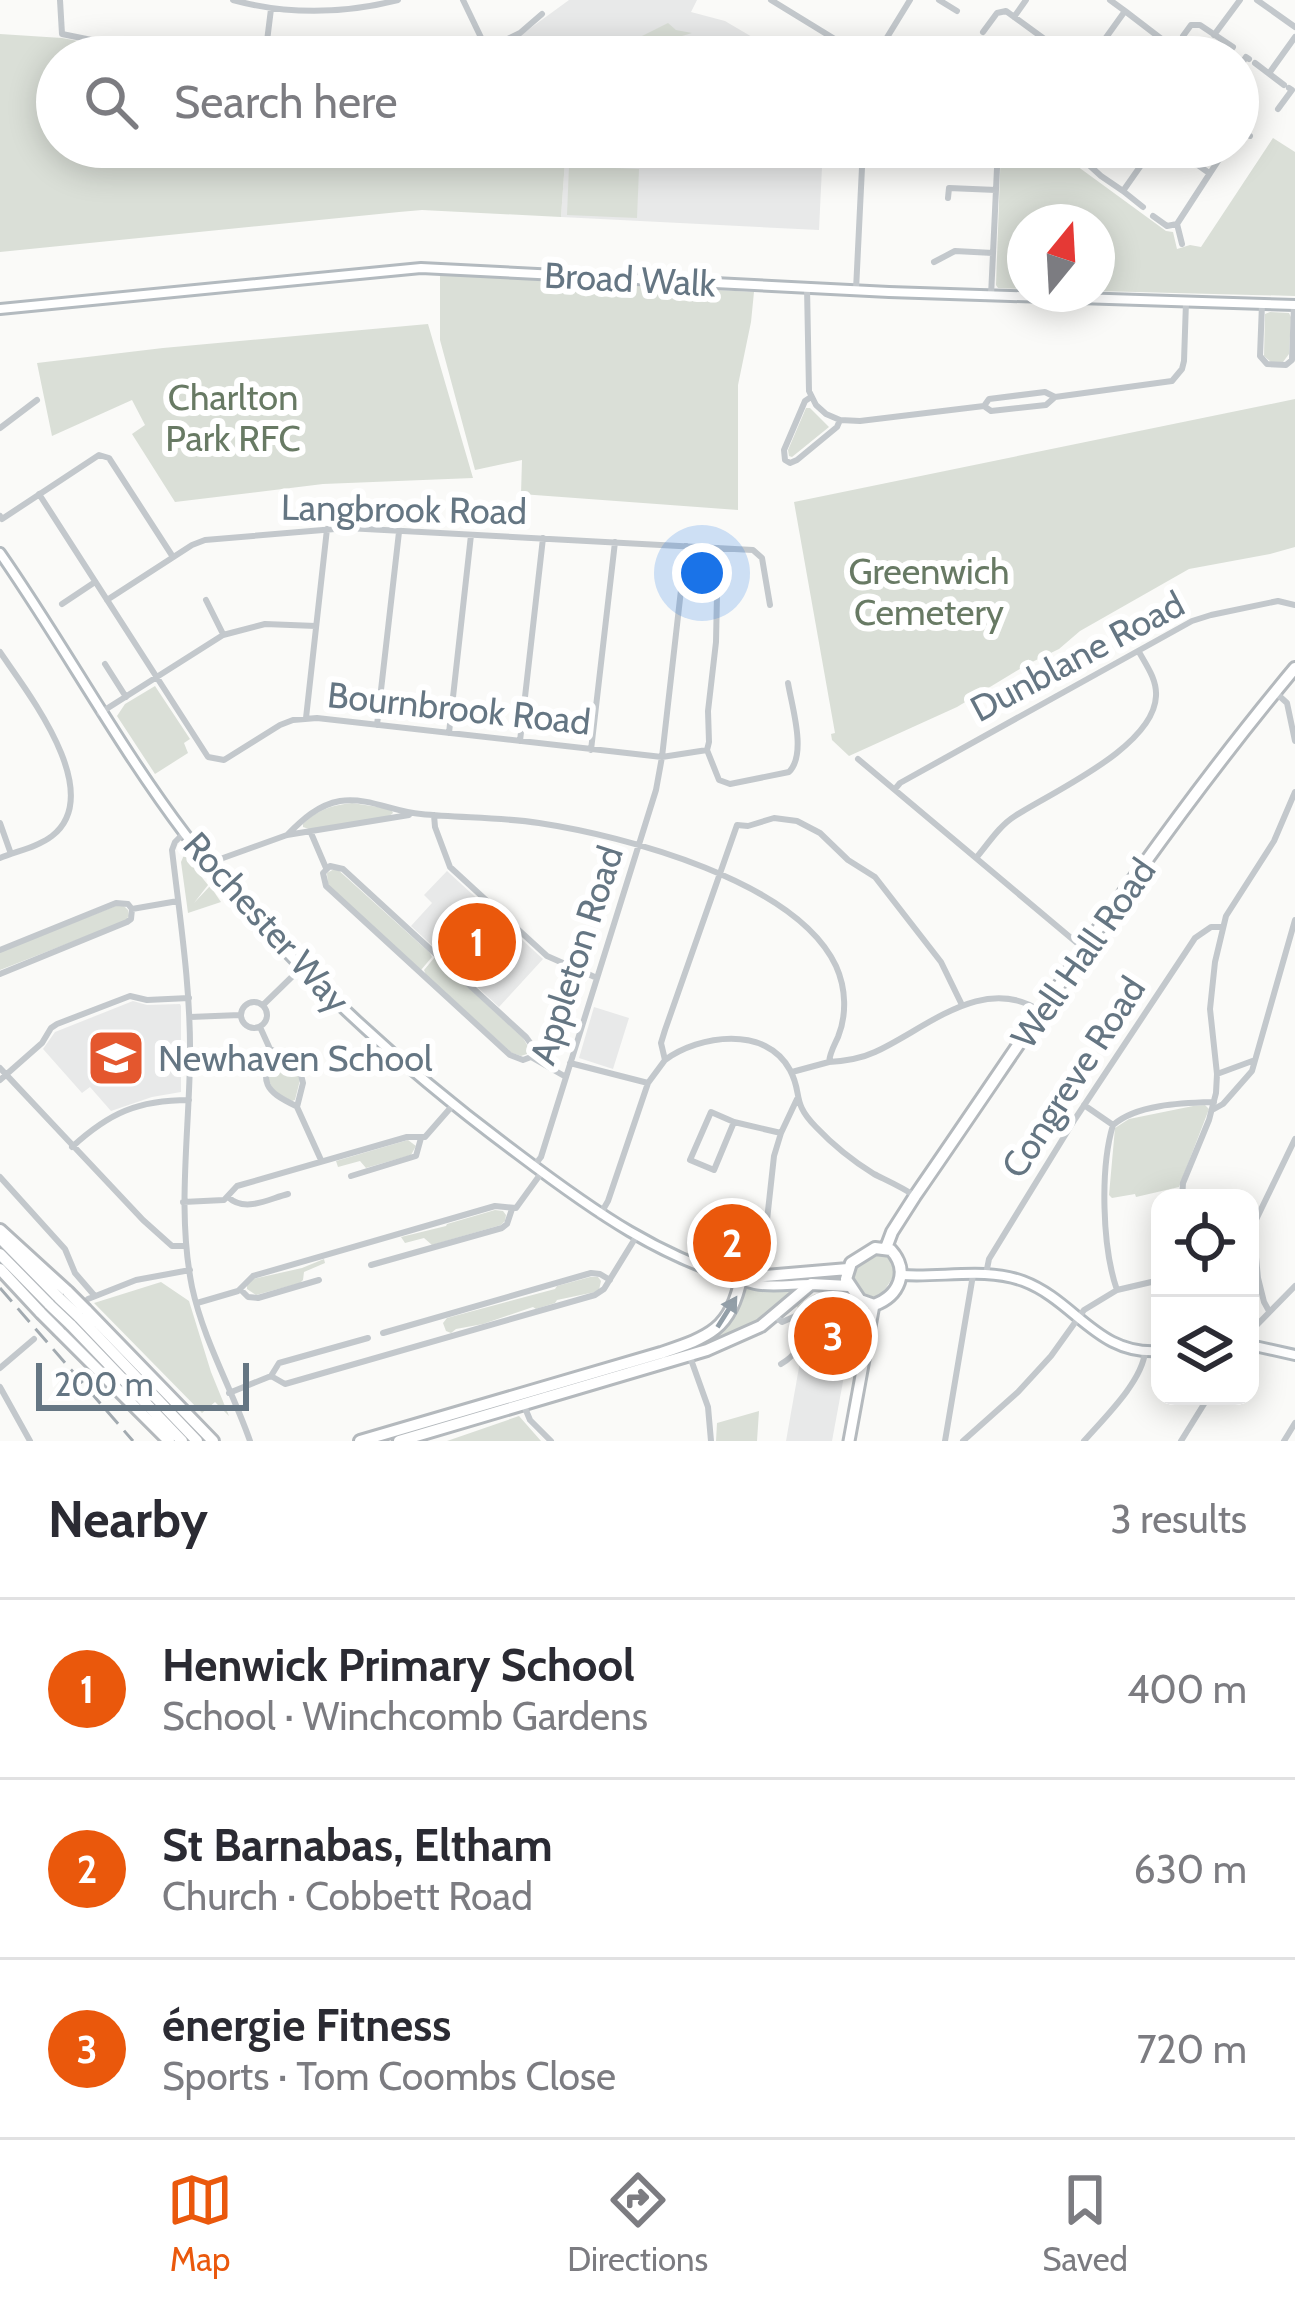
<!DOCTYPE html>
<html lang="en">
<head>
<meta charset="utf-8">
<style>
	body { margin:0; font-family:Cabin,sans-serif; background:#f7f7f7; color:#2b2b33 }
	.controls { position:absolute; right:36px; bottom:36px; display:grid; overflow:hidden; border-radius:24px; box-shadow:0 6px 30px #0003 }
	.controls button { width:108px; height:108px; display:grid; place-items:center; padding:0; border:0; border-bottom:3px solid #e1e1e2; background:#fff; color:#2b2b33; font:60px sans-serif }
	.compass { position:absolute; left:1007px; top:204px; width:108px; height:108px; border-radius:50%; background:#fff; box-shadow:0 6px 30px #0003; rotate:18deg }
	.scale { position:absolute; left:36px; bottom:30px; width:213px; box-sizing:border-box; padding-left:12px; border:6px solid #657683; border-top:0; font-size:33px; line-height:42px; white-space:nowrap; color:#657683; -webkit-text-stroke:9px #fff; paint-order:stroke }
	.you { position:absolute; left:702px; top:573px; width:42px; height:42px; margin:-30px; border:9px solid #fff; border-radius:50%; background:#1a73e8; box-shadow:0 0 0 18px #1a73e833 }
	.badge { display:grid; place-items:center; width:78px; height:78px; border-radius:50%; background:#ea580c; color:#fff; font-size:39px; font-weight:700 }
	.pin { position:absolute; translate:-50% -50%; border:6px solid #fff; box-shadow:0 3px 12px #0006 }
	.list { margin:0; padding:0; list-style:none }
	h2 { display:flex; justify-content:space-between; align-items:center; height:156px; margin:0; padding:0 48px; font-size:51px }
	h2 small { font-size:39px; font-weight:400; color:#7c7c81 }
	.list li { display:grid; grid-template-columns:78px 1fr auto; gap:36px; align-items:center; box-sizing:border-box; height:180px; padding:0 48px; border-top:3px solid #e1e1e2 }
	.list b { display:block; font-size:45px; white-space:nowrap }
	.list p { margin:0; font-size:39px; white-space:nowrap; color:#7c7c81 }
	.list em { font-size:39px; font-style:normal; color:#7c7c81 }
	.icon { flex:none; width:66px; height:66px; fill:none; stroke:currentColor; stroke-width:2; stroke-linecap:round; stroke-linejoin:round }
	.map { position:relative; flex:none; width:1295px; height:1441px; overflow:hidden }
	.search { position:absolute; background:#fff; box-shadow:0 6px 30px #0003; left:36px; right:36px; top:36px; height:132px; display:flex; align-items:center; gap:30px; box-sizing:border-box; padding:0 42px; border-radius:66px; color:#7c7c81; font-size:45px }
	.sheet { height:696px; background:#fff }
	nav { display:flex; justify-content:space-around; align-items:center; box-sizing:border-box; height:168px; border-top:3px solid #e1e1e2; background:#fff; font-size:33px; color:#7c7c81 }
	nav a { display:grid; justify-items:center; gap:6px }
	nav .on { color:#ea580c }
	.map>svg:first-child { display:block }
	.built { fill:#e8e9e9 }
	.green { fill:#dadfd7 }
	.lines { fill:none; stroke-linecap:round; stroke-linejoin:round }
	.secondary-casing { stroke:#b3babf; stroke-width:14 }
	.primary-casing { stroke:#b5babe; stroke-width:15 }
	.highway-casing { stroke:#b4b9bd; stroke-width:16 }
	.street { stroke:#c3c8cc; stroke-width:6 }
	.secondary { stroke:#fff; stroke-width:8 }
	.primary { stroke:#fff; stroke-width:9 }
	.highway { stroke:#fff; stroke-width:10 }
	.rail { stroke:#a2aab0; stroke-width:3; stroke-dasharray:18 9; stroke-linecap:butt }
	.highway-bridge-casing { stroke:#b4b9bd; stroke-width:16; stroke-linecap:butt }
	.highway-bridge { stroke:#fff; stroke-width:10 }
	.oneway { fill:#939fa8 }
	.labels { text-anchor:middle; stroke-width:12; stroke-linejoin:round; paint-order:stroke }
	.street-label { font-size:36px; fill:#657683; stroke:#fff }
	.park-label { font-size:36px; fill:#687a64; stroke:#fff }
	.poi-label { font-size:36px; fill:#657683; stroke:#fff; text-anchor:start }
</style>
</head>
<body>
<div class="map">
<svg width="1295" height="1441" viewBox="0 0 1295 1441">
	<rect width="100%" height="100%" fill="#fafaf8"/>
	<path class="built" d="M569,0H697L691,12L725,21L786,57L480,56L521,35Z
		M566,147H856L855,168L822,167L819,230L561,217Z
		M447,871L543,959L499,1007L411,926L432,903L424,895Z
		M133,1001L147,1005L180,1004L181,1006V1092L152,1097L111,1111L90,1087L82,1093L43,1049L55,1032Z
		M594,1007L629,1018L613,1069L579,1058Z
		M811,1318L845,1324L852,1333L832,1441H786L807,1322Z"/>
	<path class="green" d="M668,23L676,30L692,33L672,39L689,36V47L683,48L682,57H640V52L628,51V47L638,45L626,44Z
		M0,34L62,38L127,50L130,40L192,57H57V147H566L561,217L422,210L399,212L0,252Z
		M1273,138L1295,152V296L1097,291V222H1025V289L998,288L996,285L1001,147H1015L1029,156L1036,147C1053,147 1068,149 1077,166L1166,231L1173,232L1177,249L1190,245L1201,247Z
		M717,147L767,148V168L718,165L715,162Z
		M569,166L639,169L637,218L567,215Z
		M440,275L754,292L751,322L738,385V510L521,494L522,460L475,470L440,340Z
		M1270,312L1289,313L1291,317L1289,354L1283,362H1271L1264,356L1265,314Z
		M428,324L473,478L323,484L175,502L132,434L145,425L132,400L52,436L37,363L163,348Z
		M1295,399V547L1270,554L1189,569L1080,631L1059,649L1028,664L957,707L849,756L832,740L831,734L835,733L794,502Z
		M806,408H810L829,427L792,457L789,456L788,450Z
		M155,686L190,739L184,743L188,753L155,774L117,716L125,704Z
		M352,803L391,809L393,813L388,817L309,829L303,827V824C317,810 332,805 352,803Z
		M184,855L208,885L194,903L210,886L221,902L188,913L181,862Z
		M336,868L430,953L432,957L421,970L328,885L327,873Z
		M118,905L124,906L128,910L129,916L125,921L0,970V952Z
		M435,957L523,1038L529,1048L527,1054L521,1056L512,1053L426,975L424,970Z
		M273,1056L293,1065L300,1080L295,1100L292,1101L274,1092L267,1076Z
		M1193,1106L1205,1105L1209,1109L1179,1187L1136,1197L1135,1194L1112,1198L1109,1195L1115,1128L1129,1119Z
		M408,1140L416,1146L411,1155L366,1168L360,1161L338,1167L336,1161Z
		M495,1210L503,1211L506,1215L505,1221L501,1225L432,1245L424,1238L405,1243L401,1237L446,1226L447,1224Z
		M880,1254L889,1257L895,1274L880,1297L869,1298L854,1282L852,1274L855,1268Z
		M324,1259L325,1263L304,1272L303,1280L300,1283L256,1295L247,1289V1284L253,1279L302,1268Z
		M590,1277H598L601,1281L599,1290L595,1292L557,1300L555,1303L536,1309L533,1307L483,1324L456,1329L451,1333L446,1331L443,1323L447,1318L555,1289L557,1286Z
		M161,1282L189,1301L211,1372L229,1416L215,1402L202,1413L94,1303Z
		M743,1289H795L755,1324L706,1347L704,1342C727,1328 737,1315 743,1289Z
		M838,1292L845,1296L860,1316L858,1322L845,1315L798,1309L797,1306L815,1294Z
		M759,1411L757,1441H716L717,1423Z
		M519,1416L541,1441H447Z"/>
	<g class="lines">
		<defs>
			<path id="secondary" d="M0,309L421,268L889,292L1295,305
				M0,553C64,645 117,744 185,834C279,956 394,1062 518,1154C592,1210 663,1261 755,1284C772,1288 792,1284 810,1284
				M902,1275C941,1278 985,1267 1023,1281C1076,1301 1097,1356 1160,1351
				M1250,1345L1295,1355"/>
			<path id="primary" d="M849,1441L874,1305"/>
			<path id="highway" d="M0,1230L68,1292
				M2,1240L59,1298
				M875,1248L891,1250C910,1271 899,1296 874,1305L860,1300L846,1279L851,1263Z
				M886,1248L892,1232L915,1196C1038,1018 1156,834 1295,668
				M0,1254L50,1305
				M0,1269L41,1313
				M86,1310L213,1441
				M78,1316L197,1441
				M70,1324L182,1441
				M59,1331L169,1441
				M360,1441L661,1353C708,1337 731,1330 741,1278L848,1269
				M399,1441L707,1350L761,1326L811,1284L848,1286"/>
		</defs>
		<use href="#secondary" class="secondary-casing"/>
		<use href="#primary" class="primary-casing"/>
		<use href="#highway" class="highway-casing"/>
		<path class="street" d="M60,0L62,34L111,44H122
			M233,0C288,15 343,14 398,0
			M463,0L487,50
			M771,0L864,57
			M939,0L957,11
			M1257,0L1295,27
			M1125,11L1185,57
			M1014,17L1026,0
			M983,32L997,13L1006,11L1069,57
			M1214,35L1240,0
			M1183,36L1191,25H1200L1233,47L1226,57
			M265,57L271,9
			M471,57L520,33L542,14
			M875,57L910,0
			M965,57L971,48
			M1092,57L1125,11L1110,0
			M1255,63L1284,85
			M1238,69L1246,57L1249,59
			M1270,72L1295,37
			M1278,109L1292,90L1289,88
			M1238,131L1250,136
			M1072,147L1077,151
			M1173,147L1209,173
			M1078,155L1101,176L1123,191
			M948,198L949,188L996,190
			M1143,207L1123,191L1144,161L1159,147
			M1153,216L1167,226L1177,224L1227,147
			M1177,224L1182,244
			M934,262L955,251L993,253
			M807,287L809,391L816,405L826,414L840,420L860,421L984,406L991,411L1046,405L1055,397L1172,381L1182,369L1184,361L1186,302
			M856,290L863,147
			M991,296L998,147
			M1262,304L1260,356L1267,364L1286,365L1292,360L1294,305
			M811,397L805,401L784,450L785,460L790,463L797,460L837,427L840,420
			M984,406L989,399L1045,392L1055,397
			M0,428L37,400
			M39,494L208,757L224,760L280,725L293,720L317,718L662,757L707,750
			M0,516L2,519L99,455L109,458L173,557
			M718,548L716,642L708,711L709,742L707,750L719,780L730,784L789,772C807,754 792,707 788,683
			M107,600L192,545L205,540L347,528L753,550L762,558L770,605
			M206,600L223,634
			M62,604L95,582
			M0,652C27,692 107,793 52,836C38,847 17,851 0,858
			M105,664L126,697
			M1275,692L1287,703L1295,741
			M100,713L223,635L265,624L316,626
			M306,718L327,529
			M377,725L399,532
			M449,733L471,535
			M520,741L543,538
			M591,750L615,542
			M858,759L1083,948
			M895,789L900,783L1192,621L1211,615L1278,601L1295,605
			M434,815L435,827L450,867L547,956L597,978
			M0,823L11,854
			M184,833L175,842L172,850C180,919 191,989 190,1059C189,1135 177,1212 192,1287C204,1342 232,1389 250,1441
			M311,833L326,868
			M287,835C303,819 318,805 340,801C369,797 394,812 421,814C460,818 500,817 539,823C625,836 796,881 836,966C846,988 847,1015 838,1037C834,1046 830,1052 829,1062L792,1072
			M976,858C988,844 999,826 1015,816C1052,792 1154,747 1156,696C1157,680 1147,666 1139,652
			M210,866L223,858L287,835L409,815
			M330,866L343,869L526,1037L531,1044V1057L523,1060L510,1055L326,886L323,873Z
			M0,950L116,903L128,904L132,909L178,901
			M0,974L127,922L131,919L132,909
			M241 1015a13 13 0 1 1 26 0a13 13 0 1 1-26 0Z
			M263,1005L302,967
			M190,1017L240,1015
			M260,1027L270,1049L294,1062L301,1075L303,1083L297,1107L321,1160
			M270,1049C262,1084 263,1090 296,1106
			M531,1057L566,1077
			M665,1060C699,1035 766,1025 790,1070C803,1094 791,1102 816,1127C833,1145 853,1161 874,1174C888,1181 902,1187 915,1196
			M829,1062C845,1061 860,1059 875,1052C926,1029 984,972 1042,1012
			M570,1063L648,1083
			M0,1068L143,1220L172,1246H184
			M1217,1074L1255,1060
			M0,1080L42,1043L51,1028L57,1024L130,996L147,1000L189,998
			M1084,1105L1113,1125
			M1214,1109L1223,1104L1252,1071L1295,920
			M734,1122L714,1170L690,1160L711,1112L734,1122L781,1133
			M72,1147C109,1113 138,1100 189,1100
			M534,1166L541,1157L656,790L662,757L686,546
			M351,1176L416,1156L421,1138
			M0,1177L65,1249L75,1273L94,1295
			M228,1197C245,1213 268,1199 288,1194
			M1182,1198L1183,1183L1209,1120L1216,1093L1217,1074L1210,1009L1215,962L1226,916L1274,841L1295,792
			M183,1202L224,1200L237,1186L407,1137H425L453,1105
			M600,1215L608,1201L648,1083L665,1060L661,1043L665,1030L737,825L748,826L774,818L797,821L820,833L848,860L875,877L941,962L962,1005
			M371,1265L502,1228L507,1224L512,1209
			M986,1274L989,1259L1075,1119L1195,938L1211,927H1223
			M761,1275L774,1156L781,1133L797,1099
			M240,1289L248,1297L258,1298L319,1280
			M1117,1290C1102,1247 1100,1168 1113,1125C1137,1104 1183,1103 1214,1102
			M88,1299L136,1280L190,1270
			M197,1303L238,1291L253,1276L495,1206L516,1208L542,1172
			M1269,1311L1264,1302L1258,1278L1253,1226L1295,1139
			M776,1317L782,1322L798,1315H805C800,1339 803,1351 781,1364
			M1250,1332L1295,1286
			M383,1333L591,1273L600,1274L610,1280
			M689,1354L708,1407L711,1441
			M0,1368L34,1339
			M271,1376L279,1363L368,1338
			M0,1387L30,1441
			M229,1393L271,1376L285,1384L595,1295L604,1289L636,1237
			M523,1403L530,1420L551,1441
			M945,1441L973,1275
			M963,1441L1018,1392L1051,1356L1084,1310L1117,1290L1160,1280
			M1084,1441C1103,1419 1142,1382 1145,1352
			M1181,1441L1209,1396
			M1284,1441L1295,1423"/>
		<use href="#secondary" class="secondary"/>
		<use href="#primary" class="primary"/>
		<use href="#highway" class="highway"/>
		<path class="rail" d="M0,1288L133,1441"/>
		<defs>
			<path id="highway-bridge" d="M68,1292L86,1310
				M59,1298L78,1316
				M50,1305L70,1324
				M41,1313L59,1331"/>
		</defs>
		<use href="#highway-bridge" class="highway-bridge-casing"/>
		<use href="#highway-bridge" class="highway-bridge"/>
	</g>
	<defs><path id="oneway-solid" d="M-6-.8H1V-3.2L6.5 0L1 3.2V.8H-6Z" transform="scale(3)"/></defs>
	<use class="oneway" href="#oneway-solid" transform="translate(727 1312) rotate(-58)"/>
	<defs>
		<symbol id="school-square" viewBox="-11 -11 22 22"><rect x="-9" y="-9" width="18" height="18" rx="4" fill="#e4572e" stroke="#fff"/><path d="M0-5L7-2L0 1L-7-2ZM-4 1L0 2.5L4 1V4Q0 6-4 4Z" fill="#fff"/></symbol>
	</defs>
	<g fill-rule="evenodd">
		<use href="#school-square" x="83" y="1025" width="66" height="66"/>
	</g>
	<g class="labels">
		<g class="street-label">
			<text transform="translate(630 279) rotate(3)" y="13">Broad Walk</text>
			<text transform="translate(404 509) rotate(1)" y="13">Langbrook Road</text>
			<text transform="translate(1077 656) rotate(-28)" y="13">Dunblane Road</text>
			<text transform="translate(459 708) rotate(6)" y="13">Bournbrook Road</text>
			<text transform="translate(267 922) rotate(48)" y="13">Rochester Way</text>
			<text transform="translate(1083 953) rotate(-55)" y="13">Well Hall Road</text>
			<text transform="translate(576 955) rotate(-72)" y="13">Appleton Road</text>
			<text transform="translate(1073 1077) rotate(-57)" y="13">Congreve Road</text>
		</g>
		<g class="park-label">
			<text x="233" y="410">Charlton<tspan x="233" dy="41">Park RFC</tspan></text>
			<text x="929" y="584">Greenwich<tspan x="929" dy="41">Cemetery</tspan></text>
		</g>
		<g class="poi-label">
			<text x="158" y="1071">Newhaven School</text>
		</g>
	</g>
</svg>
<div class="controls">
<button><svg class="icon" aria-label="locate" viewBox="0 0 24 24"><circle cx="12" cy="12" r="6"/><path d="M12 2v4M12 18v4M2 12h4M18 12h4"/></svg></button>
<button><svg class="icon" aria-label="layers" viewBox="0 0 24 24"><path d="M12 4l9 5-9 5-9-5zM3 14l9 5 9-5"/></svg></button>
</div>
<svg class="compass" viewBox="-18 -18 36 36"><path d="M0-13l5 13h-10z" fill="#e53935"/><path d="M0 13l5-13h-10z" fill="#7c7c81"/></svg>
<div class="scale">200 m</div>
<div class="you"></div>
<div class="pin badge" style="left:477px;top:942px">1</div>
<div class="pin badge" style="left:732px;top:1243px">2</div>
<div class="pin badge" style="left:833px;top:1336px">3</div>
<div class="search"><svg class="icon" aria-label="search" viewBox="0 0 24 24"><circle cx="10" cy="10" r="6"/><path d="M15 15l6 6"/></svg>Search here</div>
</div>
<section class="sheet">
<h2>Nearby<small>3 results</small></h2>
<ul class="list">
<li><span class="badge">1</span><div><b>Henwick Primary School</b><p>School · Winchcomb Gardens</p></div><em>400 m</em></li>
<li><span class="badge">2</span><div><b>St Barnabas, Eltham</b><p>Church · Cobbett Road</p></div><em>630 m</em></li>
<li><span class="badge">3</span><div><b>énergie Fitness</b><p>Sports · Tom Coombs Close</p></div><em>720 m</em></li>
</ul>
</section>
<nav>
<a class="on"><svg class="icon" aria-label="map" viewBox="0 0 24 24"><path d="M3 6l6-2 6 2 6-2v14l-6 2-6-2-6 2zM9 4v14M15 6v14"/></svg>Map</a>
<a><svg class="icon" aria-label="directions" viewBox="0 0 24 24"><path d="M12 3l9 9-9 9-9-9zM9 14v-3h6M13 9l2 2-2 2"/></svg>Directions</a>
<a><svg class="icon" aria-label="saved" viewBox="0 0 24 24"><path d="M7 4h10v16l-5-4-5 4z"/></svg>Saved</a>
</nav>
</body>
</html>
